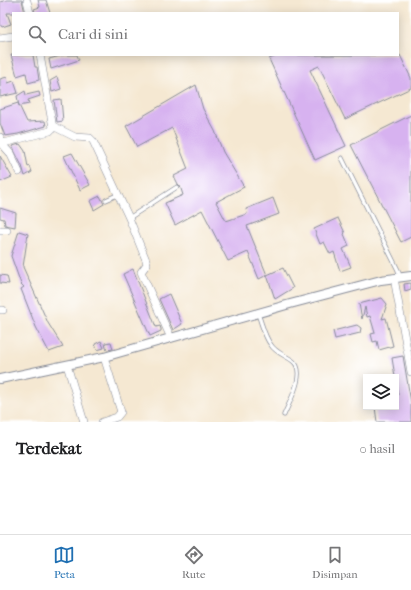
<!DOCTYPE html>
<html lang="id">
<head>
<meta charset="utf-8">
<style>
	body { margin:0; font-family:"IM FELL French Canon",serif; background:#f6f6f6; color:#202124 }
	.controls { position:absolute; right:12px; bottom:12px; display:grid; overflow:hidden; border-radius:0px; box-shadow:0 2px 10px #0003 }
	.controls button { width:36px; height:36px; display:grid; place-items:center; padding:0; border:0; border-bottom:1px solid #e0e0e0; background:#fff; color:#202124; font:20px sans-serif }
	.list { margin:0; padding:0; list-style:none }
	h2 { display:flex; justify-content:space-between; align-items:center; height:52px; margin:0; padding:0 16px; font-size:17px }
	h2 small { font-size:13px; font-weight:400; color:#757577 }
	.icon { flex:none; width:22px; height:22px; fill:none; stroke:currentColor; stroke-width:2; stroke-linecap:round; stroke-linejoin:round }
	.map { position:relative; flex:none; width:411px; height:422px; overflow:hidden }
	.search { position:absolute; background:#fff; box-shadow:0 2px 10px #0003; left:12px; right:12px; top:12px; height:44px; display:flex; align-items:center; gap:10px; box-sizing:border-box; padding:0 14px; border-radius:0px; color:#757577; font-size:15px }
	.sheet { height:112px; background:#fff }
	nav { display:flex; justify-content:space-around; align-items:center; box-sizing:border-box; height:56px; border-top:1px solid #e0e0e0; background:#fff; font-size:11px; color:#757577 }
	nav a { display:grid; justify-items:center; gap:2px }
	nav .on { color:#1f6fb2 }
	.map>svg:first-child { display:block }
	.building { fill:#d7b2f0 }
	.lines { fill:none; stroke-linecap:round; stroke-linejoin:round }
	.service-casing { stroke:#888c98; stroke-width:5 }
	.minor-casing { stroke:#888c98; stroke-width:8 }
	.tertiary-casing { stroke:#888c98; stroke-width:10 }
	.service { stroke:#fff; stroke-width:3.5 }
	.minor { stroke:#fff; stroke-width:7 }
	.tertiary { stroke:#fff; stroke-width:8 }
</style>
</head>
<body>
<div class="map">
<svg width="411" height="422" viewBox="0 0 411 422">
	<rect width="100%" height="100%" fill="#fff"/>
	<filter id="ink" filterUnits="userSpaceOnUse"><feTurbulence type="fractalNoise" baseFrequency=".025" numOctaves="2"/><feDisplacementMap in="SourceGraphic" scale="8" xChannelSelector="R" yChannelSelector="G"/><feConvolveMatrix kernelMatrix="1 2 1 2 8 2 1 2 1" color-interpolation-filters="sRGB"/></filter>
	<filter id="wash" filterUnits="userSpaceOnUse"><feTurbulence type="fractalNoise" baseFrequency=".012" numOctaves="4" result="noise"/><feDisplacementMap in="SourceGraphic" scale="16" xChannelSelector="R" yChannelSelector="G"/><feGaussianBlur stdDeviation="0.9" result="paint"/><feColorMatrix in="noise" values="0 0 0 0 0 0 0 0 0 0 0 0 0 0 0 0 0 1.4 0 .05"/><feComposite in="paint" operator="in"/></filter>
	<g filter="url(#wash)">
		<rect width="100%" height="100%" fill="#f5e8d2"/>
		<g id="blocks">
			<path class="building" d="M7,0H22L25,13H7L11,24L2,27L0,24V2Z
				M38,0H46L50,13H35L34,9L40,7Z
				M11,55H33L35,67H37L39,80L28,83L26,73L17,76Z
				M64,55H77L79,60L51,69L49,59Z
				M279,55H400L411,78V88L345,119L319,66L310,70L346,146L315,160L269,59Z
				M7,77L8,83L14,81L18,93L0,97V79Z
				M57,77L61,89L52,92L50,81Z
				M196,85L203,109L215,131L223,152L244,187L216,202L226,221L247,214L246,209L273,198L279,214L247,226L267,275L259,279L248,252L228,261L202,210L175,225L165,203L183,195L180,186L178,184L174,176L188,169L172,128L137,147L126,126Z
				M25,91L26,95L39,92L40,96L28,100L29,104L19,106L17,96Z
				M61,99L63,121L57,122L54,100Z
				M18,103L27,122L45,121L46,126L18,134L5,136L0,123V109Z
				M411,115V237L401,242L351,145Z
				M20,144L25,151L28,167L30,166L32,172L25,176L22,166L12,146Z
				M72,153L90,185L80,190L64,156Z
				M0,156L12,177L0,182Z
				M100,196L104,204L94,210L90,201Z
				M0,208L16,213L15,227L5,225L4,219L0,218Z
				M338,218L345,233L344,234L349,246L343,249L351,267L340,271L334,252L330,254L324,242L320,244L314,229Z
				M19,231L28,234L23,267L48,323L63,347L49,352L36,327L21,289L24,287L21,284L11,256Z
				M283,268L293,288L275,299L267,275Z
				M133,269L156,327L160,326L161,329V331L150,336L123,274Z
				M0,275L7,276L9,284L0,283Z
				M411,283V289L405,291L404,284Z
				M169,294L182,324L173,330L159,299Z
				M382,298L387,304L382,319L386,318L393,346L379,350L377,341L373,342L371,334L375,333L370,316L367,317L365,307L362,319L359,304Z
				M357,325L361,328L360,333L335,339L333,331Z
				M101,341L104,348L97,350L95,344Z
				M111,342L113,349L107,350L105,343Z
				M403,356L411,403V422H377L375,407H396V395H398L392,358Z"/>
		</g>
	</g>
	<g filter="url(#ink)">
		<use href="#blocks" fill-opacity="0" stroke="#888c98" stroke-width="1"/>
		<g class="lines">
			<defs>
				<path id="service" d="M342,158L398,270L400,277
					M106,200L117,195
					M129,218L177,187
					M258,314C262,324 264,336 271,345C276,353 285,355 293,361C307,372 289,403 284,415"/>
				<path id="minor" d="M27,1L30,13
					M0,38L13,36
					M53,126L75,137L90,138L93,141L129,218L146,260L147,264L141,272L171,338
					M0,137L2,144L10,153L19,172
					M0,144L50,131L53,128L40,55
					M0,230H7
					M394,278L411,372
					M0,310H3
					M67,365L84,422
					M102,422L117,417L121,412L104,357"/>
				<path id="tertiary" d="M0,379L104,357L290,304L381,280L411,276"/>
			</defs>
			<use href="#service" class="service-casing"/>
			<use href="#minor" class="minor-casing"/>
			<use href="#tertiary" class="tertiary-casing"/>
			<use href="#service" class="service"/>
			<use href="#minor" class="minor"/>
			<use href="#tertiary" class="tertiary"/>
		</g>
	</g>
</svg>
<div class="controls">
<button><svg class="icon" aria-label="layers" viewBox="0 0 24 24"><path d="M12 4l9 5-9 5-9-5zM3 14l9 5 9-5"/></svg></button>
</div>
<div class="search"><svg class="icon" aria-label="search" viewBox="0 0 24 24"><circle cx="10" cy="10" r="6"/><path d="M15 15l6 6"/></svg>Cari di sini</div>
</div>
<section class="sheet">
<h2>Terdekat<small>0 hasil</small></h2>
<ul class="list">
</ul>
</section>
<nav>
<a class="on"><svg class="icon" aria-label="map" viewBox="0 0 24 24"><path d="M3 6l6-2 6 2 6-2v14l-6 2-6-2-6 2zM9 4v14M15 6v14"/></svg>Peta</a>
<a><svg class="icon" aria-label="directions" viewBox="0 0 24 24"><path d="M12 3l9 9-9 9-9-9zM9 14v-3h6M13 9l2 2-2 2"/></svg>Rute</a>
<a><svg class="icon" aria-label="saved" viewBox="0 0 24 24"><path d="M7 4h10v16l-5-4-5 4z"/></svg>Disimpan</a>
</nav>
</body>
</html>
